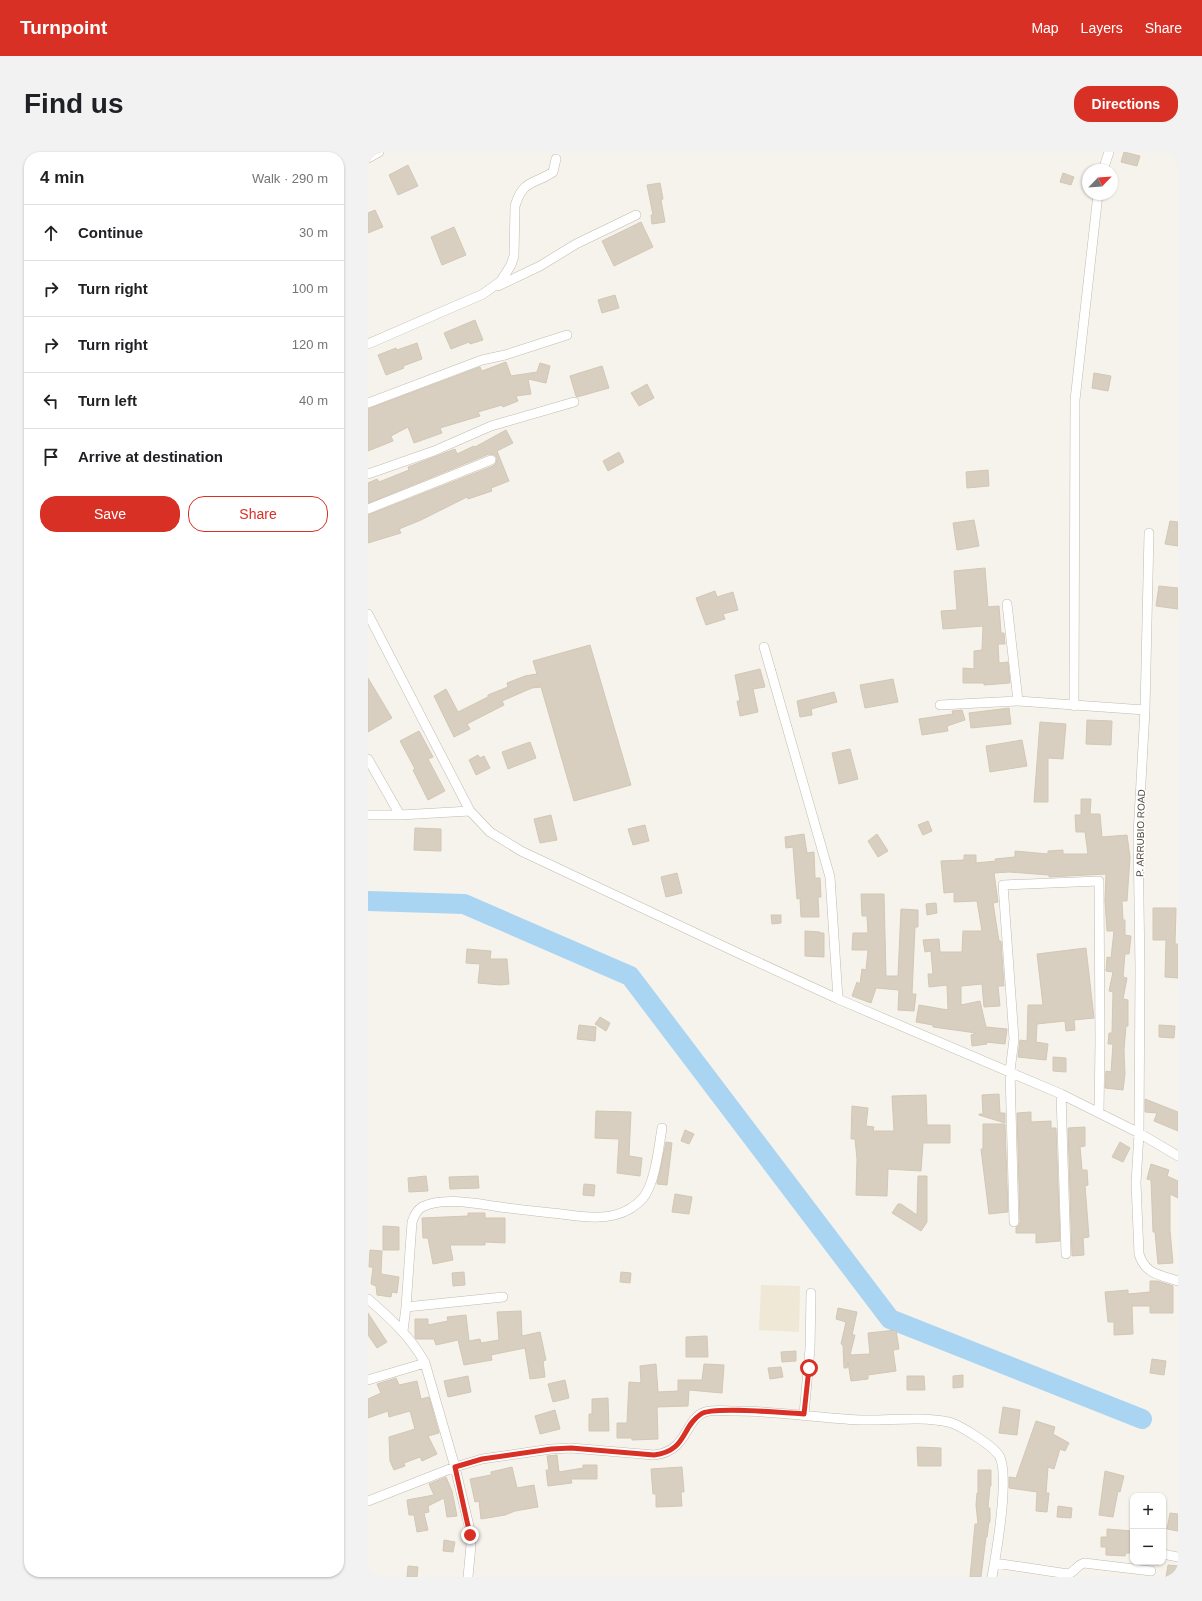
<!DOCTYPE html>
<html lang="en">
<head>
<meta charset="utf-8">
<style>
	body { margin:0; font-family:Helvetica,sans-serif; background:#f2f2f2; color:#202124 }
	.controls { position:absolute; right:12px; bottom:12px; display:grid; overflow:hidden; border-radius:8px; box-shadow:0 1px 3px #0004 }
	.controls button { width:36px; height:36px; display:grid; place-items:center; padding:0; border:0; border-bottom:1px solid #e0e0e0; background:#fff; color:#202124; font:20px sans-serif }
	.compass { position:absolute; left:714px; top:12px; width:36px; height:36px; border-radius:50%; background:#fff; box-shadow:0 1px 3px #0004; rotate:65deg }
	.stop { position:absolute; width:12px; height:12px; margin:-9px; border:3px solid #d93025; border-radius:50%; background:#fff }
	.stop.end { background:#d93025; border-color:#fff; box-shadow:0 1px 4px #0008 }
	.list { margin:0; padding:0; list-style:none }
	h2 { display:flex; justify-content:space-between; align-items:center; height:52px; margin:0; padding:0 16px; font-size:17px }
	h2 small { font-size:13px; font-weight:400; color:#757577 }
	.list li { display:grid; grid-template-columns:26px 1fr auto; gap:12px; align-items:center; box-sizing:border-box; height:56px; padding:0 16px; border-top:1px solid #e0e0e0 }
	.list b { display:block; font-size:15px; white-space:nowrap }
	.list em { font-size:13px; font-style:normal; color:#757577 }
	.actions { display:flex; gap:8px; padding:12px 16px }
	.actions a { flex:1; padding:9px 0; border:1px solid #d93025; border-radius:16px; text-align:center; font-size:14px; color:#d93025 }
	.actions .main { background:#d93025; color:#fff }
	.icon { flex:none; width:22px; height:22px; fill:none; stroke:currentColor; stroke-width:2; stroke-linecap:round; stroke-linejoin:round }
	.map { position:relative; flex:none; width:810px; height:1425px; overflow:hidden; border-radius:16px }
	header { display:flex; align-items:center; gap:24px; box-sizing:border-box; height:56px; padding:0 20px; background:#d93025; color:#fff }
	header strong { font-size:19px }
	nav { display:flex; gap:22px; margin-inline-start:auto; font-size:14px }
	.intro { display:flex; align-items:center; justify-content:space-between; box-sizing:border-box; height:96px; padding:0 24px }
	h1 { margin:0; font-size:28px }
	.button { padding:10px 18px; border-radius:16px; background:#d93025; color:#fff; font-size:14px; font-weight:700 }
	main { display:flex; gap:24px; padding:0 24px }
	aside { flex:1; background:#fff; border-radius:16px; box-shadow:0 1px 3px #0004 }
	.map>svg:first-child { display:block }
	.education { fill:#efe8d6 }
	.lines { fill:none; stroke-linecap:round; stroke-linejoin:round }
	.river { stroke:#a9d4f2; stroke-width:20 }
	.building { fill:#d8cfc1; stroke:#d3c7b4 }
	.street-casing { stroke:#c2bbae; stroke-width:10 }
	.street { stroke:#fff; stroke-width:9 }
	.route { stroke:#d93025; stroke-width:5 }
	.labels { text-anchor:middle; stroke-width:3; stroke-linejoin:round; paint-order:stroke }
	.street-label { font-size:10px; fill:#4b4439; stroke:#fff }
</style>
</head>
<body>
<header>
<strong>Turnpoint</strong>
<nav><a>Map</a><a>Layers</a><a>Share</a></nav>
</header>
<div class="intro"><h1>Find us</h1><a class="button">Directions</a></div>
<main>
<aside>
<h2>4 min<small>Walk · 290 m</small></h2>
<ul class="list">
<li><svg class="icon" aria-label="ahead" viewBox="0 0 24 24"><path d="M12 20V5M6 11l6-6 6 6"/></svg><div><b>Continue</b></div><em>30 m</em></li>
<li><svg class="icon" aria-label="right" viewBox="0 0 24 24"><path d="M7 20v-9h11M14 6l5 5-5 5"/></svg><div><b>Turn right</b></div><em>100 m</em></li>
<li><svg class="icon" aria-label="right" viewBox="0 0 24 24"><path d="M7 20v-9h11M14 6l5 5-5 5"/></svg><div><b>Turn right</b></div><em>120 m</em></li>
<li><svg class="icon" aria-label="left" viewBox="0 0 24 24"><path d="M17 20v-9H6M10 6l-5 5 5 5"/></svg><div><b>Turn left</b></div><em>40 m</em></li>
<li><svg class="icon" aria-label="arrive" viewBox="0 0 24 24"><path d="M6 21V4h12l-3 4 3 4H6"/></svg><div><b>Arrive at destination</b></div></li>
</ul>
<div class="actions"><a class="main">Save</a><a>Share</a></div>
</aside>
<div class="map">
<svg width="810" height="1425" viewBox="0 0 810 1425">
	<rect width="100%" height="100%" fill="#f6f3ec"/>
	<path class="education" d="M393,1133L432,1134L431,1180L391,1178Z"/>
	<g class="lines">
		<path class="river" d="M0,749L96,752L262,824L522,1167L774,1267"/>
	</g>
	<path class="building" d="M756,0L772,4L769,14L753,10Z
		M40,13L50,34L30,43L21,23Z
		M695,21L706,25L703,33L692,30Z
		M292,31L295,47L293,48L297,70L284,72L283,63H285L279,33Z
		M7,58L15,75L0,81V61Z
		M273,70L285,95L246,114L234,89Z
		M86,75L98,103L74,113L63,85Z
		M247,143L251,156L234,161L230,148Z
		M107,168L115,188L102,192L101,190L83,197L76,181Z
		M49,191L54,207L35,214L36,216L18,223L10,203L28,196L29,198Z
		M138,210L143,224L169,220L172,211L182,214L178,231L160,227L163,242L148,244L150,249L135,255L134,253L110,260L112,264L72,276L74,281L46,291L40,275L23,284L25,289L0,299V257L112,215L114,219Z
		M234,214L241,236L209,245L208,244L202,224Z
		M726,221L743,224L740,239L724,236Z
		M279,232L286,246L271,254L263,241Z
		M138,278L145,291L129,299L141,329L123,336L124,339L100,347L99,345L53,368L31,377L33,381L0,391V363L125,314L128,311L129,306L126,303L121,302L0,351V331L9,327L11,330L41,318L40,315L87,297L89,302L106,294L107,295Z
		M251,300L256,310L240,319L235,309Z
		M620,318L621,334L599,336L598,320Z
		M606,368L611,394L589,398L585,371Z
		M802,369L810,370V394L797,392Z
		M617,416L620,455L631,454L633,481H636L637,492H630L631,511L640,510L642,531L616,533V531H595V516L606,517V499L614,498L615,474L575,477L573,459L589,458L586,419Z
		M791,434L810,436V457L788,454Z
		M347,439L349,445L365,440L370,458L355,462L357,467L338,473L328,446Z
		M222,493L263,633L206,649L173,535L164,536L134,549L136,553L99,572L102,577L86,585L66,544L78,537L90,560L120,545V543L140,535L139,531L157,524L169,522L165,509Z
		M392,517L397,535L385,537L390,560L372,564L369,549H372L367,523Z
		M0,526L24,566L0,580Z
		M525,527L530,550L497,556L492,533Z
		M466,540L469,550L443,557L444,563L432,565L429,549Z
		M641,556L643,572L603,576L601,561Z
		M594,558L597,568L579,574L580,579L554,583L551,567L585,562L584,559Z
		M719,568L744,569L743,593L718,592Z
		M672,570L698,572L695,607L680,606V650H666Z
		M51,579L65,605L60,607L77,639L60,648L45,618L47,617L32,589Z
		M654,588L659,614L622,620L618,594Z
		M162,590L168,606L140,617L134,600Z
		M482,597L490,627L471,632L464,601Z
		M110,603L112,606L116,604L122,616L108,623L101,608Z
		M713,647H723L722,662H732L734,685L759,683L762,705L759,749H754L755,768H757V783L763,784L761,802H757L755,825L759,826L755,847L760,848V874H758L756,898L757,922L755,938L737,936L738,919L743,920L745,892H740L741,881H744L745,840L741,839L745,820L738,819L739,805L743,806L746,779H739L737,748L738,722L681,725V723L641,720L626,721L630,750L625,751L631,789H633L636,834H630L632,854L616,855L614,832L593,834V853L612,849L618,875L639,877L637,892L618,890L619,892L604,894L603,883L608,881L565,875V873L548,870L551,853L580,858L579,833L561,835L560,822H565L563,799L557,800L555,788L571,787L572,800H594L595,779H614L609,749L586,750V740L576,741L573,709L596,708V703H608V711L628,709L627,707L647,705V699L680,702V699L695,698V702H720L717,680H708L707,663H713Z
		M183,663L189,688L172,691L166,667Z
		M560,669L564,679L555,683L550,673Z
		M277,673L281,689L265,693L260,677Z
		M47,676L73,677V699L46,698Z
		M436,682L439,701L446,700L447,726H452L453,745H450L451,765H433L432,746L429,747L425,695L418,696L417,685Z
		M509,682L520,699L510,705L500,689Z
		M309,721L314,741L298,745L293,725Z
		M493,742H516L518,824H530L533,757L550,758V775H547L544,842H548L546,859L530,858L531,838L508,836L503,851L484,844L489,830L492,832L494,817L498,818L500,798H484L485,781H500L499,764H494Z
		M568,751L569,761L559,763L558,752Z
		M785,756H808L807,792H810V826L797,825L798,788H785Z
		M403,763H413V771L404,772Z
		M437,779L452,780V781H456V805L437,804Z
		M718,796L726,866L706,868L707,878L698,879L697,869L669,872L668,890L680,892L678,908L650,905L652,888L659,889L660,853H675L669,802Z
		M99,797L123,799L122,807H139L141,832L132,833L110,831L112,812L98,811Z
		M232,865L242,871L238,879L227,872Z
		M211,873L228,875L227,889L209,887Z
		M791,873L807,874L806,886L791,885Z
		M685,905L698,906V920L685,919Z
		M631,942L632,961H637V971L611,963V962H615L614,943Z
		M558,943L559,973H582V991H555L553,1019L520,1017L519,1044L488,1043L489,1007L487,987H483L484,954L500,956L498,974L506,975L505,979H526L524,944Z
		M777,947L810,960V979L786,969L789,961L777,960Z
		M228,959L263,960L261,1004L274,1006L272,1024L249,1021L251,987L227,986Z
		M663,960V970L683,969V976H688L692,1089L668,1091V1081H648V1076L651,1073L652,1070L649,961Z
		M615,972H637L640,1060L621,1062L613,997H615Z
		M717,975V994L712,995L714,1018H719L720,1033L717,1034L721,1085L715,1086L716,1103L704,1104L700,976Z
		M317,978L326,982L321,992L313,989Z
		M298,990L304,991L299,1033L289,1032Z
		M752,990L762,996L755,1010L744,1005Z
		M783,1012L801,1018L799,1024L810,1029V1046L802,1042V1079L805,1111L790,1112L787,1080H785L783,1028L779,1027Z
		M58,1024L60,1039L41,1040L40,1026Z
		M110,1024L111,1036L82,1037L81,1025Z
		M550,1024H559V1070L553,1079L524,1061L530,1052H533L549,1063Z
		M216,1032L227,1033L226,1044L215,1043Z
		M307,1042L324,1045L321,1062L304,1060Z
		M100,1061H117V1066H137V1091L117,1090V1093H82L85,1108L65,1112L60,1086H55L54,1066L100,1064Z
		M15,1074L31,1075V1098H15Z
		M2,1098L14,1099L13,1122L31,1125L29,1141L24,1140L23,1145L9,1143L8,1134L3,1132L5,1115H1Z
		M96,1120L97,1133L85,1134L84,1121Z
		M253,1120L263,1121L262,1131L252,1130Z
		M782,1129H790L805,1134V1161H782V1154H764L765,1182L746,1183V1170H740L737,1140L760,1138V1142L782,1140Z
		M470,1156L489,1160L484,1183H487L482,1203L502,1202L500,1181L528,1178L531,1197L525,1198L528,1219L500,1223V1227L483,1229L480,1210L479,1216H476L475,1193L473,1192L478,1170L468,1167Z
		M153,1159L154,1184L172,1180L178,1208L175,1209L177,1225L162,1227L157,1196L123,1203L124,1208L96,1213L90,1188L68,1193L66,1187H48L47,1185V1167H60V1173L80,1169L79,1165L98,1163L101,1189L112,1187L113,1191L131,1188L129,1160Z
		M0,1161L19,1190L9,1196L0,1183Z
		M339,1184L340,1205H318V1185Z
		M428,1199V1209L414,1210L413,1200Z
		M784,1207L798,1209L796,1223L782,1221Z
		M288,1212L290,1240L310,1239V1228H334L336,1212L356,1213L354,1241L321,1238L320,1254L289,1255L290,1287L264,1288V1286H249V1271H259L261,1230L273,1231L272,1214Z
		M413,1215L415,1225L402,1227L400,1216Z
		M595,1223V1235L585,1236V1224Z
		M100,1224L103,1240L80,1245L76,1229Z
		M539,1224H556L557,1238H539Z
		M28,1226L31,1233L49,1229L53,1247L61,1245L71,1281L60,1284L69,1302L54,1309L52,1305L36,1311L37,1314L26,1318L22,1309L21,1285L47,1277L42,1259L21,1265L20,1259L0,1266V1247L13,1241L9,1232Z
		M197,1228L201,1246L185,1250L180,1232Z
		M240,1246L241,1279H221V1262H224V1247Z
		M635,1255L652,1258L649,1283L631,1281Z
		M187,1258L192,1277L172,1282L167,1264Z
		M668,1269L687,1275L685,1282L701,1291L697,1299L692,1297L686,1317L680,1315L678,1341H681L679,1360L668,1359L669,1340L641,1336V1325L648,1326Z
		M549,1295L573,1296V1314H550Z
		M189,1303L191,1320L215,1316V1313H229V1327H203L204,1331L180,1334L178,1318H181L179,1304Z
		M144,1315L149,1336L166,1333L170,1355L147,1359L137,1363L113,1367L111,1349L107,1350L102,1327L123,1323V1320Z
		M314,1315L316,1340H313L314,1354L288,1355V1342H285L283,1317Z
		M610,1318H623V1334H622L620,1356H622V1370H621L619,1385H618L613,1425H602L607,1372H610L608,1353L609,1341H610Z
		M737,1319L756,1324L752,1340L750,1339L745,1365L731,1363Z
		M78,1325L84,1339L89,1364L79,1365L76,1346L60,1354L61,1360L56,1361L60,1378L49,1380L46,1363H41L39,1348L66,1343L61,1332Z
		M690,1354L704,1356L703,1366L689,1365Z
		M802,1361L810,1362V1379L799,1377Z
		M739,1377L765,1379V1401H758L757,1404L738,1403V1395H733V1385H739Z
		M76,1388L87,1390L85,1400L75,1399Z
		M800,1413L810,1414V1425H798Z
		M40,1414L50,1415L49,1425H39Z"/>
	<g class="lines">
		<defs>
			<path id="street" d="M0,6L11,0
				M735,18L741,0
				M130,134L172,114L208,92L268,63
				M0,192L115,142L133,129L143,113L146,104L147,54C155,27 166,33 185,20L188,7
				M0,251L114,208L137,203L199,183
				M0,322L66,299L123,274L206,250
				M0,357L123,308
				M781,381L777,558L770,683L772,817L771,981L768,1031L771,1102C777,1122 792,1123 810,1129
				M639,452L650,549
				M0,462L102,659L122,680L153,699L372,802L470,847L693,942L771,981L810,1004
				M396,495L462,725L470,847
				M572,553L650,549L777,558
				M706,554L707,248L730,42
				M0,607L32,663
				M0,663H32L102,659
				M693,942L698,1102
				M646,1070L642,919L646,887L635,733L731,729L732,889L731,961
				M0,1147C22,1166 43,1185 57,1211L87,1315L101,1374L103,1393L100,1425
				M38,1155L135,1145
				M35,1179L38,1155L44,1070C46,1064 49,1058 54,1055C73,1045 106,1051 126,1054C145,1057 165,1059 184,1061C204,1063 227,1068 247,1063C258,1060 268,1054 275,1046C287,1032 291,994 294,976
				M0,1228L57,1211
				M436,1262L442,1197L443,1141
				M0,1349L87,1315L114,1307L183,1297L203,1296L286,1303C321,1299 316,1267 337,1260C346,1257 358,1259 368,1259C409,1259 450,1266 492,1268C521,1269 551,1264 580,1270C591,1272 623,1293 630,1302C643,1318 628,1403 624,1425
				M795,1402L810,1405
				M627,1411L700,1422C707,1420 709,1413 716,1411L783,1419"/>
		</defs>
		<use href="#street" class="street-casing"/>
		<use href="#street" class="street"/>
	</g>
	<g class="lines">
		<path class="route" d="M102,1383L87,1315L114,1307L183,1297L203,1296L286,1303C319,1299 313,1275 333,1262C345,1254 417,1261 436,1262L441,1216"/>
	</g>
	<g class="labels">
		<g class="street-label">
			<text transform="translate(772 681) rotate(-89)" y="4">P. ARRUBIO ROAD</text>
		</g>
	</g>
</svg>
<div class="controls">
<button>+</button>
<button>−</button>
</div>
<svg class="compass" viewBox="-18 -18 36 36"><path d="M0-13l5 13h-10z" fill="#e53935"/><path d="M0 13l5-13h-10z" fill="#757577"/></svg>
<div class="stop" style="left:441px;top:1216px"></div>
<div class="stop end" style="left:102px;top:1383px"></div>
</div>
</main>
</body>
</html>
